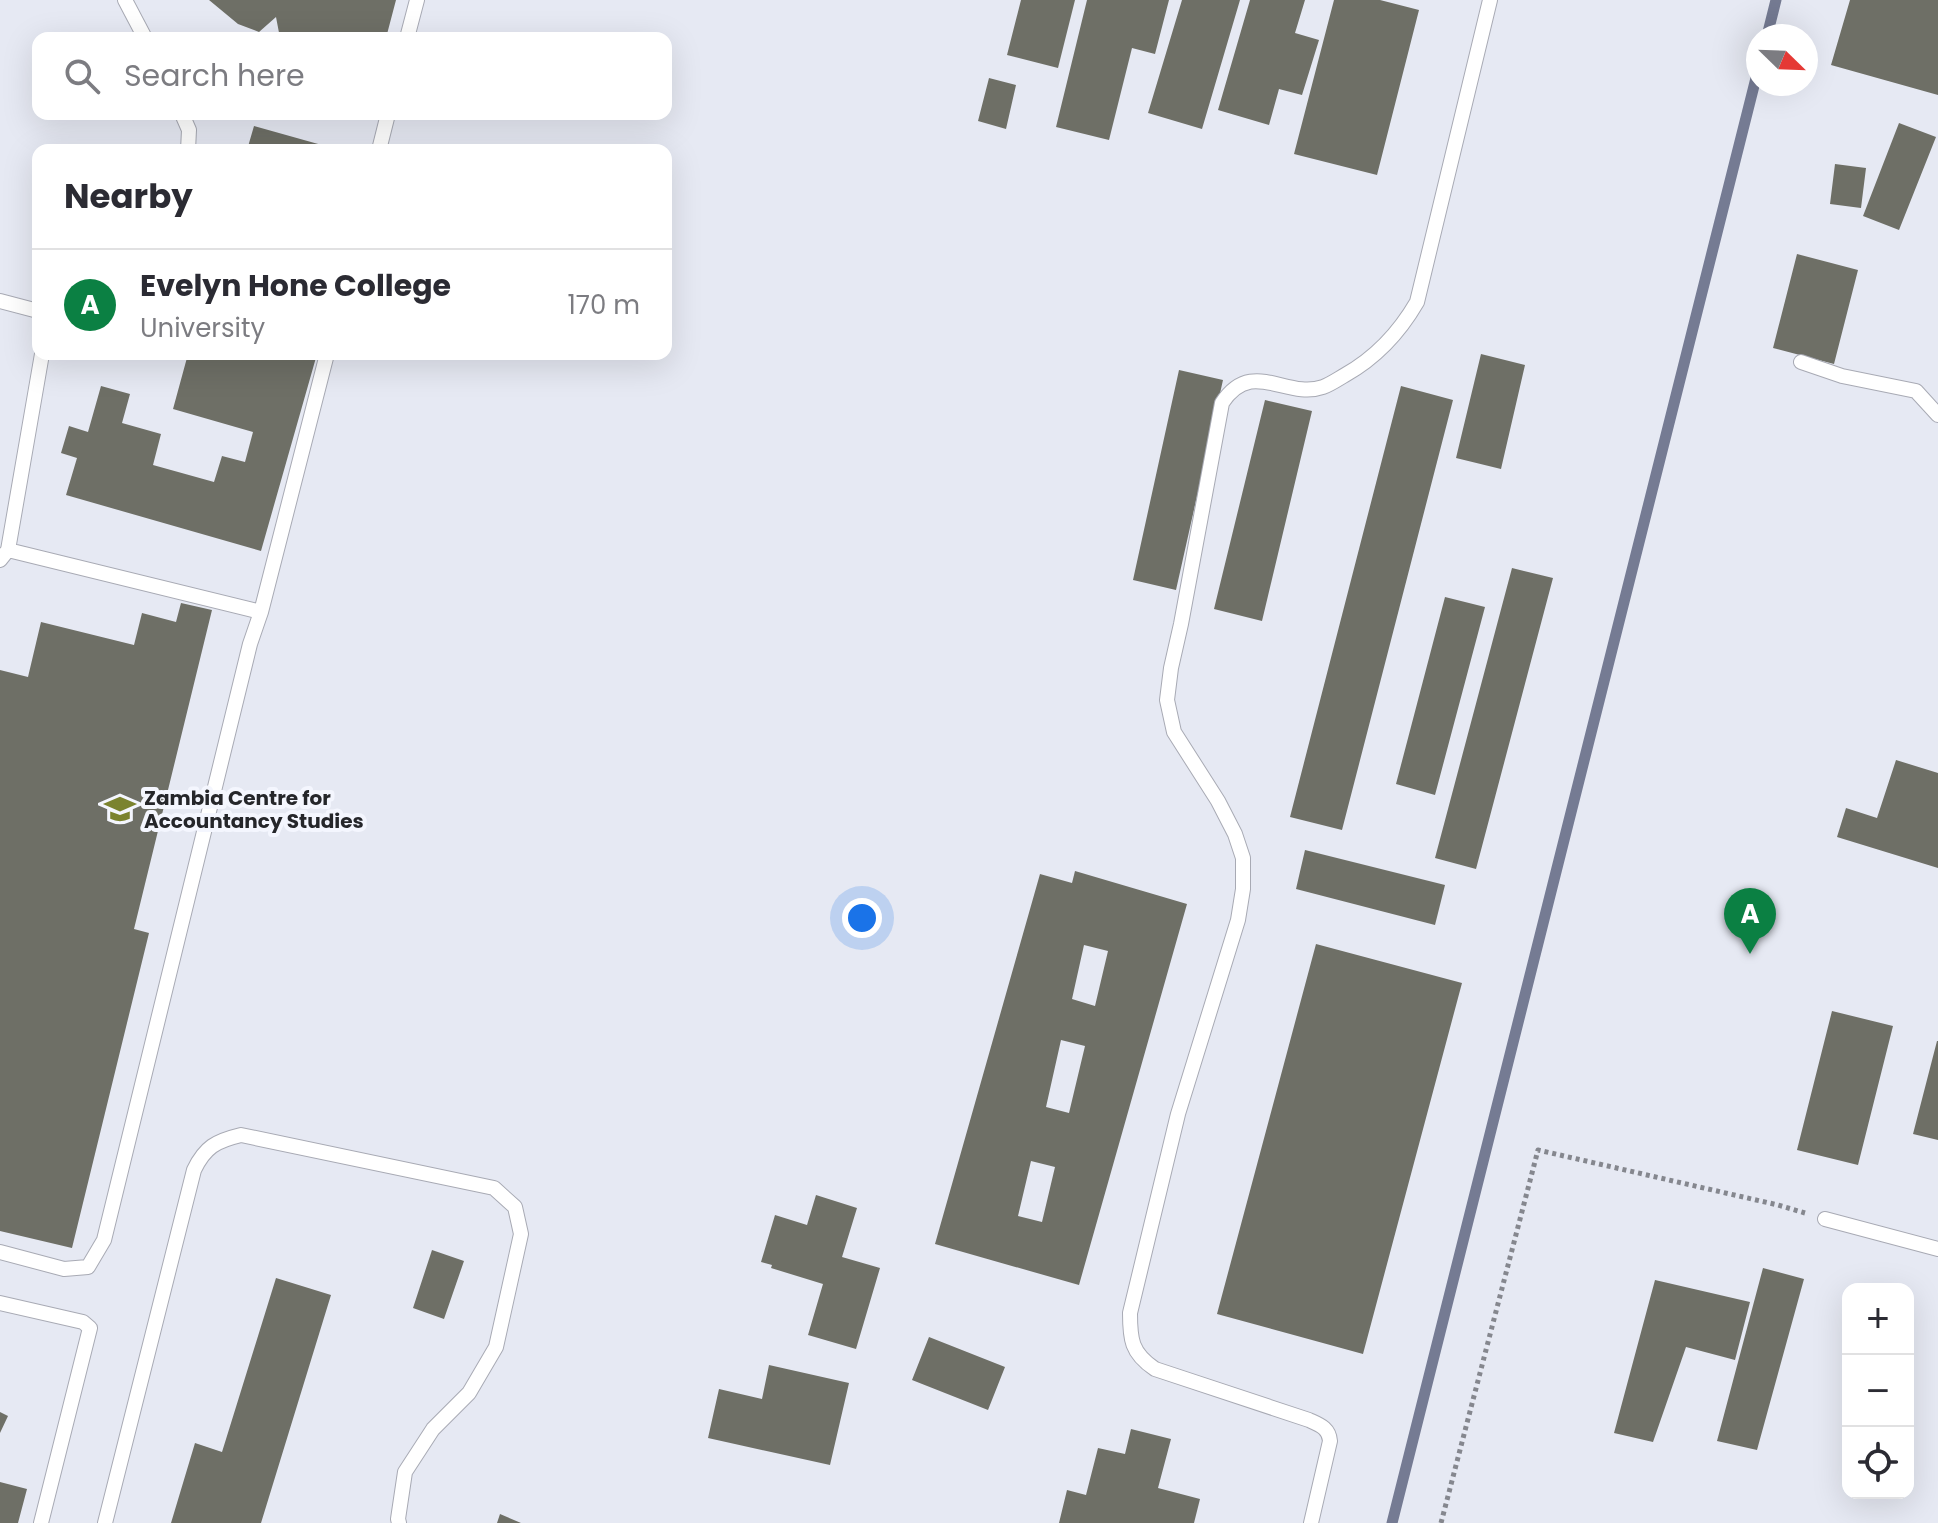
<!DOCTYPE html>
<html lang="en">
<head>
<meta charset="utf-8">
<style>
	body { margin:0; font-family:Poppins,sans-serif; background:#f2f2f3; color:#2b2b33 }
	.controls { position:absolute; right:24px; bottom:24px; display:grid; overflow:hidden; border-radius:16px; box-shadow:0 8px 32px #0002 }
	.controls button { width:72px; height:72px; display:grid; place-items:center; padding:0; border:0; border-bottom:2px solid #e1e1e2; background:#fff; color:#2b2b33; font:40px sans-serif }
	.compass { position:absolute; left:1746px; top:24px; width:72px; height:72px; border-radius:50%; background:#fff; box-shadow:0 8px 32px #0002; rotate:113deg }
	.you { position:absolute; left:862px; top:918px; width:28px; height:28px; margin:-20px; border:6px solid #fff; border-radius:50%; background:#1a73e8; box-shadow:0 0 0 12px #1a73e833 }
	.badge { display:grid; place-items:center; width:52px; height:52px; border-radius:50%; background:#0b8043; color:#fff; font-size:26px; font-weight:700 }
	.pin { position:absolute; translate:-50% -66px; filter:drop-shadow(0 2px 4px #0008) }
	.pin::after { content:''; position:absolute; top:42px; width:28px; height:24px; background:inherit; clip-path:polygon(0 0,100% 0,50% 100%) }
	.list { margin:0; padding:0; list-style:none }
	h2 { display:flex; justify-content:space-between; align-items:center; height:104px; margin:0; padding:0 32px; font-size:34px }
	h2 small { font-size:26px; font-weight:400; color:#7c7c81 }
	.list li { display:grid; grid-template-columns:52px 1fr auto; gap:24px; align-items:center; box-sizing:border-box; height:112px; padding:0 32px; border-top:2px solid #e1e1e2 }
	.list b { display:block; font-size:30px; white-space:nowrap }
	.list p { margin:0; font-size:26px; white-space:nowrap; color:#7c7c81 }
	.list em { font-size:26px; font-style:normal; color:#7c7c81 }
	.icon { flex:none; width:44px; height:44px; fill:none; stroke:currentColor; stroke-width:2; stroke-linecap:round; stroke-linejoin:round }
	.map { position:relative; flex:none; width:1938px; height:1523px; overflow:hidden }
	.search { position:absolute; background:#fff; box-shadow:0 8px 32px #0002; left:32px; top:32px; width:640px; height:88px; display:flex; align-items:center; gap:20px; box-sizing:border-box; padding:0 28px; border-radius:16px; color:#7c7c81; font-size:30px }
	.panel { position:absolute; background:#fff; box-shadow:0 8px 32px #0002; left:32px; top:144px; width:640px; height:216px; border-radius:16px }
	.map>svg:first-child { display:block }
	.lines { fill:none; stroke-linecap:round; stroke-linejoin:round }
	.stream { stroke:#757b93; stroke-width:11 }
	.building { fill:#6e6f66; fill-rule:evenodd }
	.lane-casing { stroke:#a8aab4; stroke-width:16 }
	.path { stroke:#85878e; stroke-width:5; stroke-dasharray:4 4; stroke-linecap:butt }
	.lane { stroke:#fff; stroke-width:14 }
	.labels { text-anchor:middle; stroke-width:8; stroke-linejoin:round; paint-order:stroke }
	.poi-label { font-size:20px; font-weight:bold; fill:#25262a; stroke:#f4f6fe; text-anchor:start }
</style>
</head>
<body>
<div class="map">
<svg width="1938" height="1523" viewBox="0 0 1938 1523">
	<rect width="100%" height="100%" fill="#e6e9f3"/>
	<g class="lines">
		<path class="stream" d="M1767,36L1776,0
			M1392,1523L1758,70"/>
	</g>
	<path class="building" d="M209,0H396L386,38H280L276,17L259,32L238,24Z
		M1021,0H1075L1058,68L1007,55Z
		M1087,0H1169L1155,54L1132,48L1109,140L1056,127Z
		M1182,0H1240L1202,129L1148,113Z
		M1250,0H1305L1295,33L1319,40L1302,95L1279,89L1269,125L1218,110Z
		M1334,0H1380L1419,10L1377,175L1294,154Z
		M1850,0H1938V95L1831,65Z
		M989,78L1016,85L1006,129L978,121Z
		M1899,123L1936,137L1899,230L1863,216Z
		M254,126L336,149V150H247Z
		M1835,164L1866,168L1861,208L1830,204Z
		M1797,254L1858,270L1834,364L1773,348Z
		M188,354H317L261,551L66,495L77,458L61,453L69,426L88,432L101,386L130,394L122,423L161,434L153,465L214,482L222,456L245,462L253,432L173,409Z
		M1481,354L1525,365L1501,469L1456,458Z
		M1179,370L1223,380L1176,590L1133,580Z
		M1401,386L1453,400L1342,830L1290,817Z
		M1265,400L1312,411L1262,621L1214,609Z
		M1512,568L1553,578L1476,869L1435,858Z
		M1445,597L1485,607L1435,795L1396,784Z
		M181,603L212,610L134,929L149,933L72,1248L0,1231V670L28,677L41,622L134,645L142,613L176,622Z
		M1896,760L1938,773V868L1837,837L1846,808L1877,818Z
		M1305,850L1445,885L1435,925L1296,889Z
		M1075,871L1187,904L1079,1285L935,1244L1040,874L1072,883ZM1084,945L1108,951L1095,1006L1072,999ZM1061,1040L1085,1046L1069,1113L1046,1107ZM1031,1161L1055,1167L1042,1222L1018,1216Z
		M1316,944L1462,983L1363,1354L1217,1314Z
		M1832,1011L1893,1026L1858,1165L1797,1150Z
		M1937,1041H1938V1140L1913,1134Z
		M816,1195L857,1208L842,1257L880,1268L856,1349L808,1335L823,1284L771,1268L772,1265L761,1262L775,1215L807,1225Z
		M432,1250L464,1261L444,1319L413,1308Z
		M1763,1268L1804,1279L1757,1450L1717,1441Z
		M276,1278L331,1295L261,1523H171L195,1443L222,1452Z
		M1655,1280L1750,1302L1735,1360L1686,1347L1653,1442L1614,1433Z
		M929,1337L1005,1367L988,1410L912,1380Z
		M769,1365L849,1383L830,1465L708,1438L719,1389L762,1399Z
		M0,1412L8,1416L0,1433Z
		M1131,1429L1171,1439L1158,1488L1200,1499L1194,1523H1059L1067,1490L1086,1495L1098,1448L1125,1454Z
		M0,1482L27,1489L18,1523H0Z
		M500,1514L521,1523H497Z"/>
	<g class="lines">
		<defs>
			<path id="lane" d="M125,0L145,38
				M407,38L417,0
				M182,114L189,130L188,150
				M379,150L388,114
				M0,301L38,311
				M1801,362L1842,376L1916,391L1938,415
				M8,550L261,612
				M0,560L8,550L42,354
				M1825,1219L1938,1249
				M0,1252L64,1269L88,1267L104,1240L250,644L261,612L327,354
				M0,1303L83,1322L90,1328L41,1523
				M105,1523L194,1170C205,1147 216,1141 241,1135L494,1188L515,1207L521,1234L496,1347L469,1393L433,1429L405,1472L398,1519L399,1523
				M1311,1523L1330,1441C1329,1428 1320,1425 1309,1420L1155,1369C1131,1353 1130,1339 1130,1313L1178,1114L1238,920L1243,889V858L1235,834L1218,801L1174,732L1167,700L1171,668L1181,624L1222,403C1252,357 1286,400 1323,387C1331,384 1338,379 1345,375C1377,357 1399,333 1417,302L1490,0"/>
		</defs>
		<use href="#lane" class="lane-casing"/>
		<path class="path" d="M1441,1523L1538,1150L1778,1205L1805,1213"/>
		<use href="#lane" class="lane"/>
	</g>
	<defs>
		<symbol id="university-bare" viewBox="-9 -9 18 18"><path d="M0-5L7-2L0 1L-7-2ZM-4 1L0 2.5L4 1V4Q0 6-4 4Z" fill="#7b832f" stroke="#f4f6fe" stroke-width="2.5" paint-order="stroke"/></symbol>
	</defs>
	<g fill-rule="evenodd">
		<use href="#university-bare" x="98" y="787" width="44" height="44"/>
	</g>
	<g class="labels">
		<g class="poi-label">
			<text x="144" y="805">Zambia Centre for<tspan x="144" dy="23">Accountancy Studies</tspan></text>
		</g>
	</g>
</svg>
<div class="controls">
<button>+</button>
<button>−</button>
<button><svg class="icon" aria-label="locate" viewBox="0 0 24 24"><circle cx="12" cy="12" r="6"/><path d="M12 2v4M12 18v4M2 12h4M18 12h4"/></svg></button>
</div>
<svg class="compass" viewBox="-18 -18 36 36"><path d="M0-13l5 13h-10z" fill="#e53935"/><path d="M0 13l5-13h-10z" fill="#7c7c81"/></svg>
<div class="you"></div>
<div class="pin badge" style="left:1750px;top:954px">A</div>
<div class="search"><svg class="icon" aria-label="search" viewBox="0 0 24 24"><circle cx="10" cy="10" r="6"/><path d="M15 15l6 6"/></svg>Search here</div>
<section class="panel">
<h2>Nearby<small></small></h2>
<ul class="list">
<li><span class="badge">A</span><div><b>Evelyn Hone College</b><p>University</p></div><em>170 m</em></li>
</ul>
</section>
</div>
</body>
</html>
